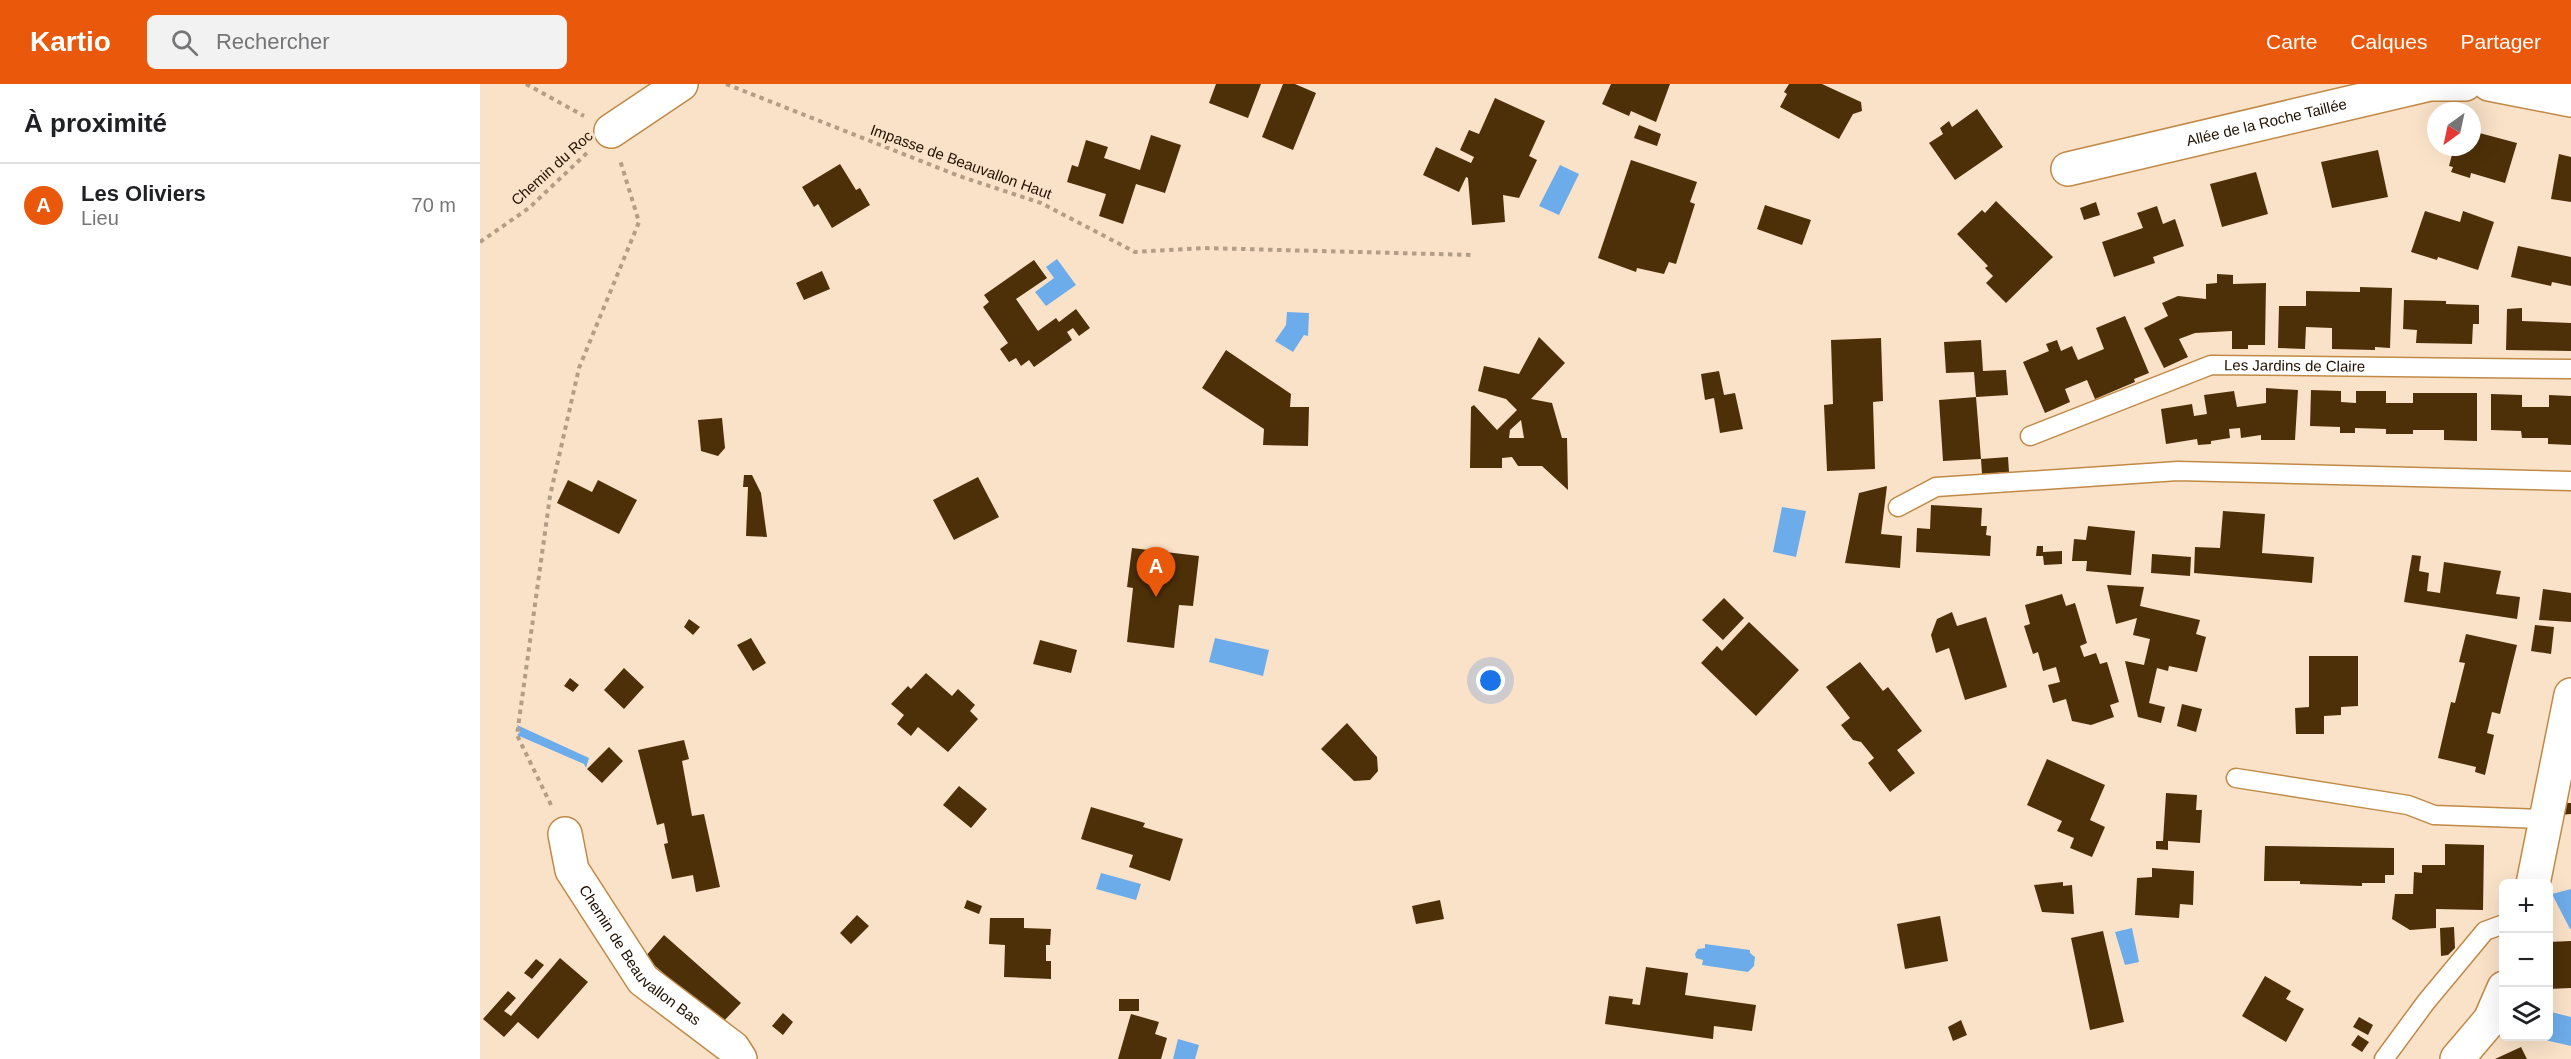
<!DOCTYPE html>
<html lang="fr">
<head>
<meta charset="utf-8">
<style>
	body { margin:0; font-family:Arial,sans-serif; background:#f2f2f2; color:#202124 }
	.controls { position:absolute; right:18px; bottom:18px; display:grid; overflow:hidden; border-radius:9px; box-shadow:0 6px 24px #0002 }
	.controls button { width:54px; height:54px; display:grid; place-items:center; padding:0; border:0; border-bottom:2px solid #e0e0e0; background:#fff; color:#202124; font:30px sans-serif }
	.compass { position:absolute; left:1947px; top:18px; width:54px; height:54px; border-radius:50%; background:#fff; box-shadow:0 6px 24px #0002; rotate:213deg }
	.you { position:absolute; left:1011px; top:597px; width:21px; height:21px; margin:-15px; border:4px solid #fff; border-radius:50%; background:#1a73e8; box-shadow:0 0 0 9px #1a73e833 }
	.badge { display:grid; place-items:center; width:39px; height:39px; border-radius:50%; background:#ea580c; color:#fff; font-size:20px; font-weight:700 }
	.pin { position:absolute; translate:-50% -50px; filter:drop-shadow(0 2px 3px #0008) }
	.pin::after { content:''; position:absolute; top:32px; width:21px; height:18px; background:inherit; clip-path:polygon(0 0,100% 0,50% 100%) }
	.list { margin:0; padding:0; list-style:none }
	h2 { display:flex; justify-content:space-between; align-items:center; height:78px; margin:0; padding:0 24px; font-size:26px }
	h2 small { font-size:20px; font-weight:400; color:#757577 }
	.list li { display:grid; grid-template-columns:39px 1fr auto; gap:18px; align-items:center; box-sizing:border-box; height:84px; padding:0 24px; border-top:2px solid #e0e0e0 }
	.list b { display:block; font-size:22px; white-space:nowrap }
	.list p { margin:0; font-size:20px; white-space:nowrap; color:#757577 }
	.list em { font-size:20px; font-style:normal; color:#757577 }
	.icon { flex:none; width:33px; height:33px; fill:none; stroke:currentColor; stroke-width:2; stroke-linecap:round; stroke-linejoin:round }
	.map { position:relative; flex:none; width:2091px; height:975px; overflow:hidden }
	header { display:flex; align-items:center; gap:36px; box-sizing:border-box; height:84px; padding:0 30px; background:#ea580c; color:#fff }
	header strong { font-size:28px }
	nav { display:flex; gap:33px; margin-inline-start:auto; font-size:21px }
	.search { width:420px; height:54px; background:#f2f2f2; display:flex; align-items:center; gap:15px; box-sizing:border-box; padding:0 21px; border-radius:9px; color:#757577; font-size:22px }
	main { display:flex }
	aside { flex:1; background:#fff }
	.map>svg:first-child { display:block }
	.water { fill:#6dacea }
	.building { fill:#4d3008; fill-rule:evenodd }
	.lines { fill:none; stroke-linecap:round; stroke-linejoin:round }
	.lane-casing { stroke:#c08946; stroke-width:21 }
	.street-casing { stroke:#c08946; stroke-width:36 }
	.path { stroke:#b29d86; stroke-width:4; stroke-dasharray:4.5 4.5; stroke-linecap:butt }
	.lane { stroke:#fff; stroke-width:18 }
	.street { stroke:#fff; stroke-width:33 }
	.labels { text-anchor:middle; stroke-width:6; stroke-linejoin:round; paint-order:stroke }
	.street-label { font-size:15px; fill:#201000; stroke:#fae2c8 }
</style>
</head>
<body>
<header>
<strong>Kartio</strong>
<div class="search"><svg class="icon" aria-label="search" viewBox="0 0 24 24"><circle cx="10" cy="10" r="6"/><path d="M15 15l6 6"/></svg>Rechercher</div>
<nav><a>Carte</a><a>Calques</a><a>Partager</a></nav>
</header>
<main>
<aside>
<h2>À proximité<small></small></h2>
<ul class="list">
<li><span class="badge">A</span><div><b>Les Oliviers</b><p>Lieu</p></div><em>70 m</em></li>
</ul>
</aside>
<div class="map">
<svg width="2091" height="975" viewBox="0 0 2091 975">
	<rect width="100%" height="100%" fill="#fae2c8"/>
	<path class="water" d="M1080,81L1099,90L1079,131L1059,122Z
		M577,175L596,201L566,222L555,208L574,194L566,183Z
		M807,228L829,229L828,252L824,251L813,268L795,257L806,241Z
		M1302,423L1326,427L1316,473L1293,468Z
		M735,554L789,566L783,592L729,578Z
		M37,641L109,674L106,684L104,680L37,651L40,648Z
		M621,789L661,800L656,816L616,805Z
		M2091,805V845H2090L2072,810Z
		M1652,844L1659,878L1645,881L1635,848Z
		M1225,860L1270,866V869L1275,873L1274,882L1268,888L1222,881L1223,876L1216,874L1215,870L1218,865L1225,864Z
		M2071,928L2091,933V962L2065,956L2066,953L2068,952Z
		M698,955L719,961L715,975H693Z"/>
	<path class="building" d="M736,0H781L768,34L729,19Z
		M803,0H815L836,9L813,66L782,53Z
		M1131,0H1190L1176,38L1151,27L1149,32L1122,20Z
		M1309,0H1342L1381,18L1382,27L1373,30L1359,55L1300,23L1307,10L1304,8Z
		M1015,14L1065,37L1049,72L1057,76L1039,114L1023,111L1025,138L992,141L988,94L986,93L979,108L943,91L956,63L991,79L994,73L980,66L989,46L999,50Z
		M1497,25L1523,63L1475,96L1449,59L1463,50L1460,44L1469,37L1472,43Z
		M1159,41L1181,50L1177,62L1154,54Z
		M1992,47L2037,59L2025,99L1991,89L1990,94L1971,88L1973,83L1969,82L1974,63H1992Z
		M671,51L701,61L685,109L656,100L643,140L619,132L626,110L587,98L592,81L598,83L606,56L628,63L624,74L660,86Z
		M1898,66L1908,113L1852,124L1841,78Z
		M2079,70L2091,73V118L2071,115Z
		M1151,76L1217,98L1210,118L1215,120L1196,180L1189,178L1184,190L1157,184L1156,188L1118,174Z
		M360,80L376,106L380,104L390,121L352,144L338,120L334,123L322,103Z
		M1776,88L1788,130L1742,143L1730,100Z
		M1516,117L1573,173L1526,219L1506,199L1513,192L1505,184L1508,182L1477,150L1502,126L1505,129Z
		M1616,118L1620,131L1604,136L1600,124Z
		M1285,121L1331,136L1322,161L1277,145Z
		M1677,122L1683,140L1695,135L1704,162L1673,173L1675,179L1634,193L1622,158L1663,144L1657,129Z
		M1945,127L1980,138L1983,127L2014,138L1998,186L1958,173L1957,176L1931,168Z
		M2038,162L2091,173V202L2072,198L2071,202L2031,193Z
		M554,176L567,194L536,215L558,247L576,234L579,238L596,225L610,244L599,252L593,244L587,248L592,256L554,283L549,276L541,282L536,274L529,278L520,265L528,259L503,223L509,218L504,211Z
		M342,187L350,205L324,216L316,199Z
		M1737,190L1753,191V200L1786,199L1785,261H1768V265H1752V247L1715,249L1699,255L1708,273L1684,284L1664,244L1688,232L1682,219L1698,212L1726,215V200L1737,199Z
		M1880,203L1912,204L1910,264L1895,263V266L1852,265V244L1826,243L1825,265L1798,264L1799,222H1826V207L1880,208Z
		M1924,216L1966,217V220L1999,221V240H1993L1992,260L1936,259L1937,246L1923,245Z
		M2042,224V237L2091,239V267L2026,266L2027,225Z
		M1645,232L1669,289L1654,295L1655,298L1615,315L1607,296L1585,305L1590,318L1565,329L1543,278L1569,267L1566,260L1577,256L1581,267L1592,262L1598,276L1624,265L1616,244Z
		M1059,253L1085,279L1051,315L1072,319L1082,354H1087L1088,406L1062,382H1038L1032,373L1022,374V384H990L991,323L994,321L1017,346L1037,326L1026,315L998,307L1004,282L1039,290ZM1041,336L1044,354H1029L1030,346Z
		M1401,254L1403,317L1393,318L1395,385L1347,387L1344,321L1353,320L1351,256Z
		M1501,256L1503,287L1526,286L1528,311L1496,313L1494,288L1466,289L1464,258Z
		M746,266L811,310L810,323H829L828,362L783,361L784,345L722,304Z
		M1239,287L1244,311L1255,309L1263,345L1240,349L1234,314L1225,316L1221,290Z
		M1786,304L1818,306L1815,356H1781V351L1761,354L1760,344L1749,345L1750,354L1731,357V360L1718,361L1717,355L1686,360L1681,325L1712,320L1714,332L1727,330L1724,311L1754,307L1757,323L1786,319Z
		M1831,306L1861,307V318L1876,319V307H1906V319H1933V309H1997V357L1964,356V346H1933V350H1906V345L1875,344V349H1860V343L1830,342Z
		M2011,310L2042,311V323H2069V311L2091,312V361L2068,360V354H2042L2041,347L2011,346Z
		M1496,313L1501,375L1463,377L1459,316Z
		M242,334L245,364L238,372L221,367L218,336Z
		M1528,373L1529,388L1502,390L1501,375Z
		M264,391H272L281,409L287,453L266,452L268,403H263Z
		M498,393L519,433L474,456L453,416Z
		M88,396L112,408L118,396L157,416L139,450L77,419Z
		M1407,402L1401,450L1422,452L1420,484L1365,479L1379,409Z
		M1451,421L1502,424L1501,442H1507L1506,451L1511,452L1510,472L1436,468L1437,444L1450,445Z
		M1743,427L1785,430L1782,469L1834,473L1832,499L1714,489L1715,463L1740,464Z
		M1608,442L1655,447L1651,491L1606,487L1607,477H1592L1594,455L1606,456Z
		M1557,462H1563V468L1582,467V480L1564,481L1563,472H1556Z
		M652,464L719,472L713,522L699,521L694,564L647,558L653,504L647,503Z
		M1672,470L1711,473L1710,492L1671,489Z
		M1932,471L1941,472L1939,487L1949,489L1947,507L1960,509L1964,478L2021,487L2016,510L2040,513L2037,535L1924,518Z
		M1627,501L1664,503L1660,522L1720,536L1716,550L1726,553L1717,588L1689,582L1688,587L1677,584L1669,619L1685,623L1681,639L1658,633L1645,577L1664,581L1670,555L1653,551L1657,534L1636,540Z
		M2063,505L2091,509V538L2059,536Z
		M1582,510L1586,522L1595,519L1607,559L1600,562L1604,573L1616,569L1620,580L1627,578L1639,618L1630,621L1634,633L1611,641L1592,637L1586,615L1573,619L1568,601L1580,598L1576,583L1563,587L1558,568L1553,570L1544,542L1550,540L1545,521Z
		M1244,514L1264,534L1243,556L1222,536Z
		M1472,528L1477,542L1506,533L1527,603L1485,616L1469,564L1456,569L1451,551L1457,535Z
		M209,535L220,543L213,551L204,543Z
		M1269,538L1319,586L1276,632L1221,579L1237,562L1242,567Z
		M2055,541L2074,543L2071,570L2051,567Z
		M1986,550L2037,561L2020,630L2012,628L2007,649L2014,651L2005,691L1995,688L1996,683L1958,674L1971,618L1975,619L1985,579L1979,578Z
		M271,554L286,579L273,587L257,561Z
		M560,556L597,566L591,589L553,580Z
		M1829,572H1878V622L1861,623V631L1844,632V650H1816L1815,624L1829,623Z
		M1380,578L1403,607L1408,603L1442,647L1417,666L1435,689L1410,708L1388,679L1394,674L1381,658L1373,656L1361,641L1370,634L1346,603Z
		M144,584L164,603L144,625L124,606Z
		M446,589L472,612L478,605L495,621L490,627L498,635L468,668L438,643L431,652L417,640L424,631L411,620L428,602L431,605Z
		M90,594L99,601L93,608L84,602Z
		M1702,620L1722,625L1716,648L1697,642Z
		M867,639L897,673L898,687L890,696L874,697L841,665Z
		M204,656L209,675L202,677L212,732L224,730L240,803L216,808L213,791L192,795L184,760L188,759L184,739L177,741L158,666Z
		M129,663L143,677L122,699L107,685Z
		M1567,675L1625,701L1610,736L1625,743L1612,773L1590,764L1594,754L1577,747L1582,737L1547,721Z
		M479,702L507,725L491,744L463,721Z
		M1686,709L1717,711L1716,726H1722L1720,759L1688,757V766L1676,765V757H1683Z
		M2081,719H2091V730L2079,731Z
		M611,723L665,739L663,743L703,755L690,797L649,783L653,771L601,755Z
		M1965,760L2004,761L2003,826L1956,825V844L1930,846L1912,835L1915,810H1933L1934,788L1942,789V781H1965Z
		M1785,762L1914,764V791H1905V799H1882V802L1820,800V797H1784Z
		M1672,784L1714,787L1713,821L1700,820L1699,834L1655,831L1657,794L1672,793Z
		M1583,798V802L1592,801L1594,830L1562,828L1554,801Z
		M487,816L502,822L499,830L484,824Z
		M960,816L964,835L936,840L932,822Z
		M377,831L389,842L371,860L360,849Z
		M1460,832L1468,877L1425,885L1417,840Z
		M510,834H544V844L571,845L570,861H566V877H571V895L524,893L525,861L509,860Z
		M1974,843L1975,864L1968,871L1961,872L1960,844Z
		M1623,847L1644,938L1610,946L1591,854Z
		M184,851L261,919L241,940L165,873Z
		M2091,857V904L2068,905V858Z
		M80,874L108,898L58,955L38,938L24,953L3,935L28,907L36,914L24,927L31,932Z
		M56,875L64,881L52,895L44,889Z
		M1166,883L1208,889L1205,911L1276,921L1272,947L1234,942L1233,955L1125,940L1129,912L1153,915L1152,920L1160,921Z
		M1785,892L1811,907L1806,915L1824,925L1806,958L1762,932Z
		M639,915H659V927H639Z
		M303,929L313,938L303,951L292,942Z
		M651,930L679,938L675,950L687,954L681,975H638Z
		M1879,933L1893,941L1888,951L1873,943Z
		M1481,936L1487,951L1473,957L1468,943Z
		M1878,951L1889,958L1882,968L1871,961Z
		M2041,963L2047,975H2015Z"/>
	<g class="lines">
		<defs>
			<g id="lane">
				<path id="s1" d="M1550,352L1731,281L2091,285"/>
				<path d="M1418,423L1456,403L1698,387L2091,397"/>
				<path d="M1756,694L1928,721L1954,731L2065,735"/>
				<path d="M1904,975L1946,918L2005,847L2024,840"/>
			</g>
			<g id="street">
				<path d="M2009,0L2091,16"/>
				<path d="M131,47L201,0"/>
				<path id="s2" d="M1588,85L1950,0H1985"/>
				<path id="s3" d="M85,750L92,786L163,896L253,964L260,975"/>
				<path d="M2053,800L2091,611"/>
				<path d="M1977,975L2010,936L2024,904"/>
			</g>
		</defs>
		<use href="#lane" class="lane-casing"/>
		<use href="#street" class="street-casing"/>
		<path class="path" d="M46,0L104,32
			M246,0L479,92L561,119L655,168L723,164L994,171
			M0,158L49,124L108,68
			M71,721L37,651L70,412L99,284L159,138L140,76"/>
		<use href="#lane" class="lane"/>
		<use href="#street" class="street"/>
	</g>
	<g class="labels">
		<g class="street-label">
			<text dy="5" stroke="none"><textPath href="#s2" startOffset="204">Allée de la Roche Taillée</textPath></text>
			<text transform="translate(481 78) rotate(20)" y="5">Impasse de Beauvallon Haut</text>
			<text transform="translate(72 84) rotate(-42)" y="5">Chemin du Roc</text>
			<text dy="5" stroke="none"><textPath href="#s1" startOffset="278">Les Jardins de Claire</textPath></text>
			<text dy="5" stroke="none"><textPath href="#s3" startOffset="147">Chemin de Beauvallon Bas</textPath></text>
		</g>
	</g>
</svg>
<div class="controls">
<button>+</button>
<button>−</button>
<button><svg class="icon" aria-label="layers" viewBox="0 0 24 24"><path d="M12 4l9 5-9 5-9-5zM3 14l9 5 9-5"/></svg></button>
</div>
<svg class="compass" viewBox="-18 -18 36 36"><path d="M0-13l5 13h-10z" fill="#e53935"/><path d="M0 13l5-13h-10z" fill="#757577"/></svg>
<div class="you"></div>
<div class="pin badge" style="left:676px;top:513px">A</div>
</div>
</main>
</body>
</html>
